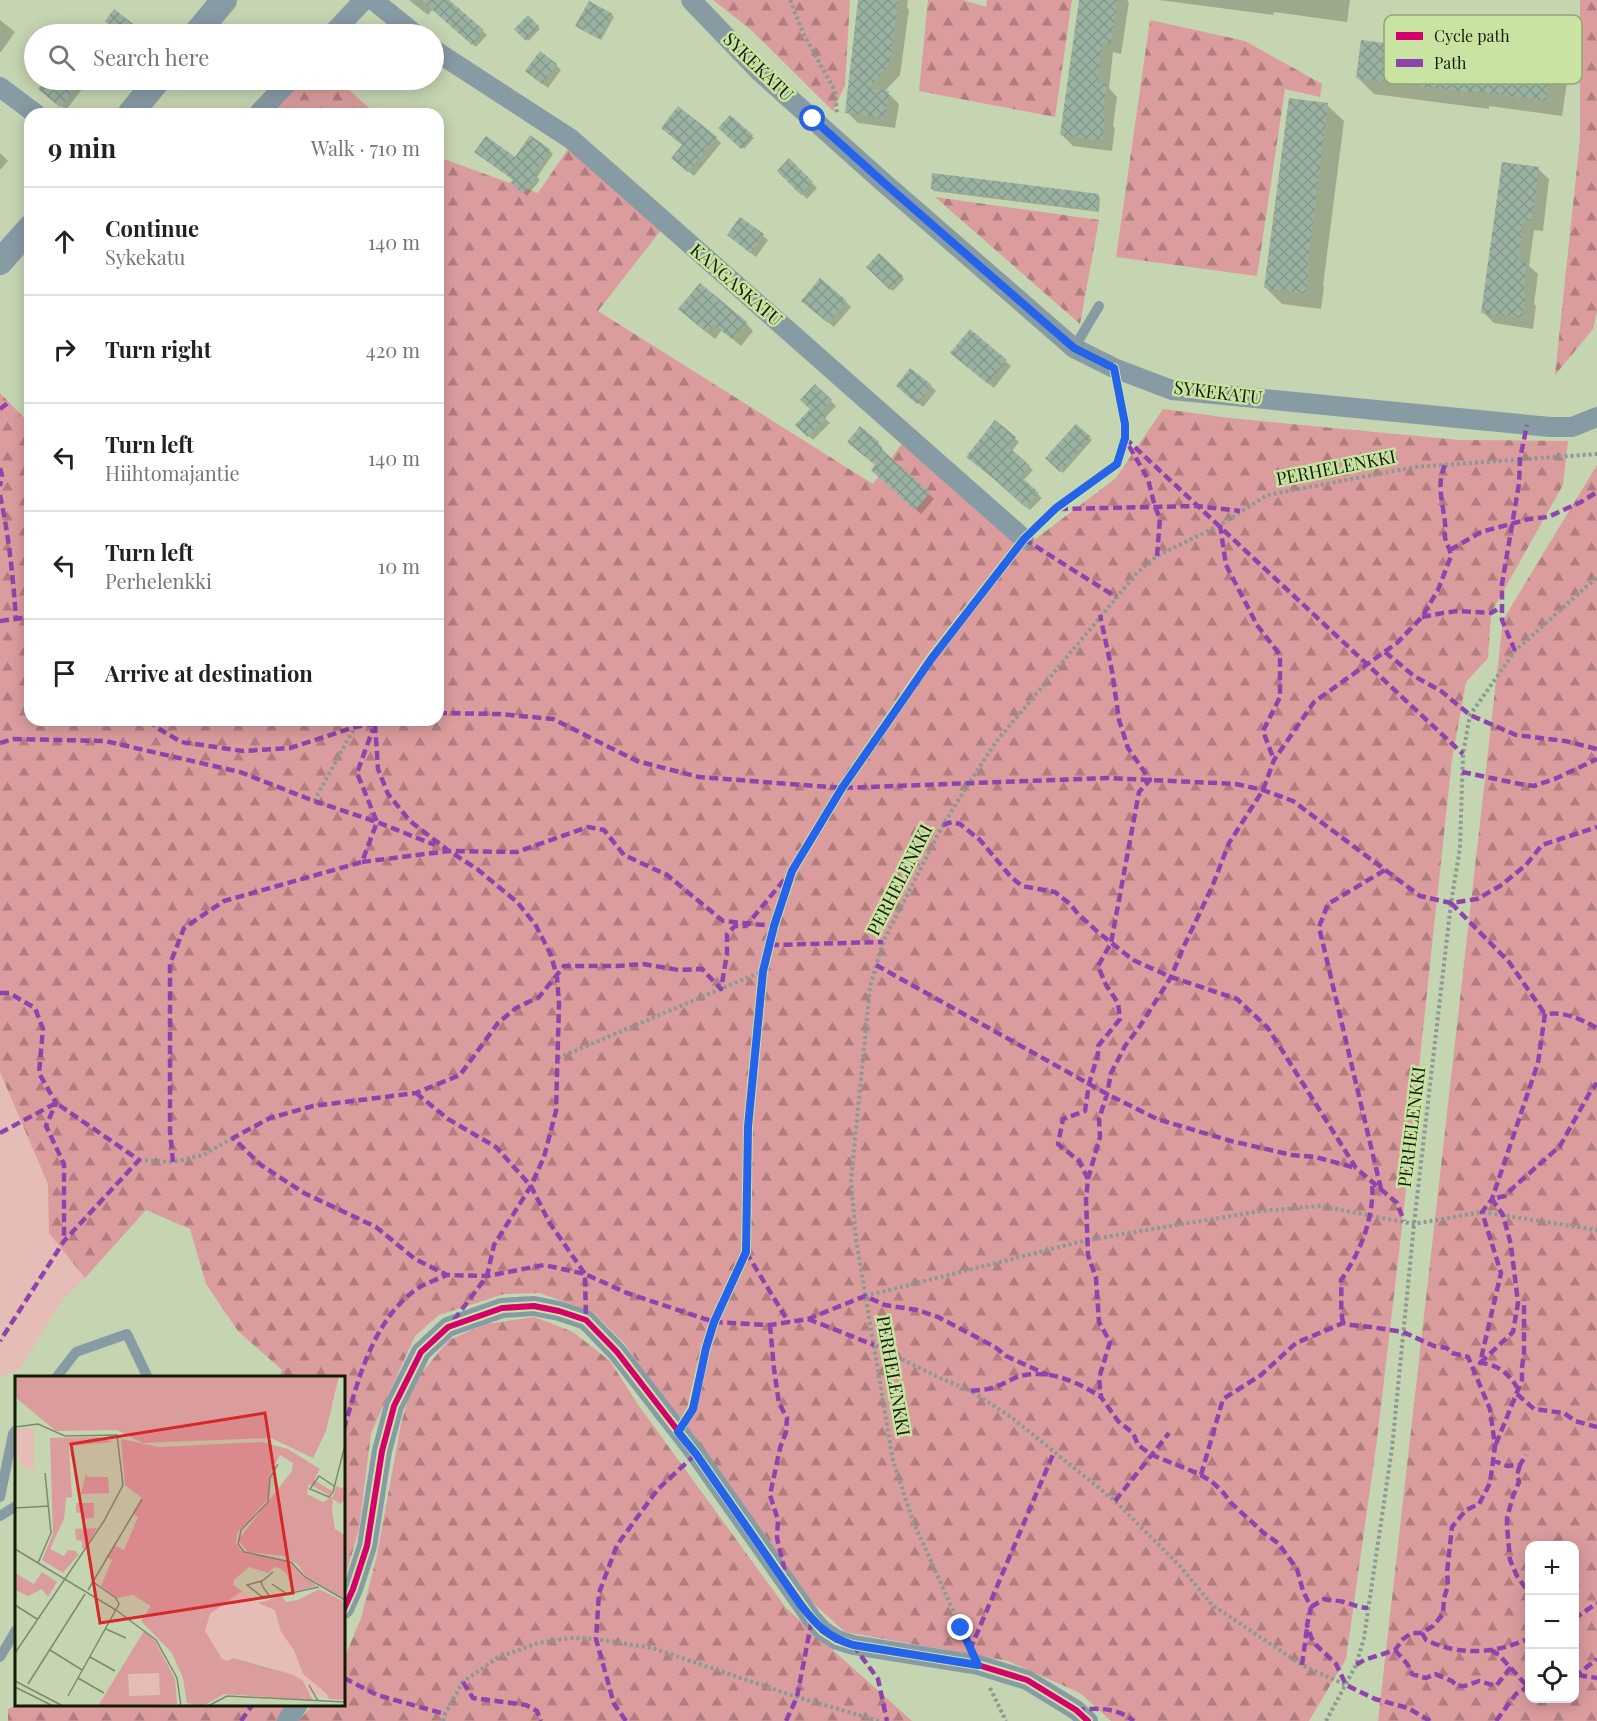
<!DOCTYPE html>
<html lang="en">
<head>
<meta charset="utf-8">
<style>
	body { margin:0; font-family:"Playfair Display",serif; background:#f6f6f6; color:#222 }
	.controls { position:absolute; right:18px; bottom:18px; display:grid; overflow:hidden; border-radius:12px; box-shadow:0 3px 15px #0003 }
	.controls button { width:54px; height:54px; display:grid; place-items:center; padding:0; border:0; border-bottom:2px solid #e0e0e0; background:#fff; color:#222; font:30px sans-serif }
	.stop { position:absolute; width:18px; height:18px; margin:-14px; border:4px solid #2563eb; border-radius:50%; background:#fff }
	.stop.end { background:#2563eb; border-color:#fff; box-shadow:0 2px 6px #0008 }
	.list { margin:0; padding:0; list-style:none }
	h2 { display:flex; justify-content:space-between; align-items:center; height:78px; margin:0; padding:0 24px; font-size:26px }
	h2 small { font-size:20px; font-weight:400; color:#767676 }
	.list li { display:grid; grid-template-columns:39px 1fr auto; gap:18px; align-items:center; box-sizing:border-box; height:108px; padding:0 24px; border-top:2px solid #e0e0e0 }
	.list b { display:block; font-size:22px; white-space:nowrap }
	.list p { margin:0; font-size:20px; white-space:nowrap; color:#767676 }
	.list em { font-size:20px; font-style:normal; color:#767676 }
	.icon { flex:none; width:33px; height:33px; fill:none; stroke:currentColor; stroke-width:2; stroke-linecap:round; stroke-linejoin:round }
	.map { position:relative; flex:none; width:1597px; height:1721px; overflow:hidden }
	.search { position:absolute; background:#fff; box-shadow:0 3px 15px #0003; left:24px; top:24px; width:420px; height:66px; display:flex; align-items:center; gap:15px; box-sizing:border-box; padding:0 21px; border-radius:33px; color:#767676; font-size:22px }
	.panel { position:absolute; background:#fff; box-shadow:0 3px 15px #0003; left:24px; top:108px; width:420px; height:618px; border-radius:18px }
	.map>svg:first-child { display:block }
	.green { fill:#e5bcb6 }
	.forest { fill:url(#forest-firs); fill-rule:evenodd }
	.shadow { fill:#0003 }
	.building { fill:url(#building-cross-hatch) }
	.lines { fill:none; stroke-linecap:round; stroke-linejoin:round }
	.path { stroke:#8b9a93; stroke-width:4; stroke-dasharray:3 3; stroke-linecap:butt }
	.service { stroke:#879ba5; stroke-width:10 }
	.minor { stroke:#879ba5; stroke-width:20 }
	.tertiary { stroke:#879ba5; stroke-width:26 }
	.quiet { stroke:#8e44ad; stroke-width:4.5; stroke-dasharray:9 4.5; stroke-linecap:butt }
	.cycleway-casing { stroke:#c8e3a2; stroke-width:10 }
	.cycleway { stroke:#d6006c; stroke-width:6 }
	.route { stroke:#2563eb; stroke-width:8 }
	.labels { text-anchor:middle; stroke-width:5; stroke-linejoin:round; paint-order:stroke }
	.street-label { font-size:18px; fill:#131c04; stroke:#c8e3a2 }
	.inset-road { fill:none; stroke:#7e8a6c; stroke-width:1.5 }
	.view { fill:#d62828; fill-opacity:0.15; stroke:#d62828; stroke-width:3 }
	.inset-edge { fill:none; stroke:#131c04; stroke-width:3 }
	.key { fill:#c8e3a2; stroke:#92a773; stroke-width:1.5 }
	.key-label { font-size:16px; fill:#131c04 }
</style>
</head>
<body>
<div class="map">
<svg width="1597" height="1721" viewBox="0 0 1597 1721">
	<defs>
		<pattern id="forest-firs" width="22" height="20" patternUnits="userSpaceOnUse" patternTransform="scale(1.5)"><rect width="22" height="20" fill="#db9c9e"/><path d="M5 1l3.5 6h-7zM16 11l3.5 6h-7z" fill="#b07e7f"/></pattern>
		<pattern id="building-cross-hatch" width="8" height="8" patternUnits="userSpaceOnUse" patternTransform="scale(1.5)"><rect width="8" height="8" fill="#9ab2a1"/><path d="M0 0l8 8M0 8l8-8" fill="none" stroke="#849889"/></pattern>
	</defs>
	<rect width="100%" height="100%" fill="#c5d4b1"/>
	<path class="green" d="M0,1072L48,1184L49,1233L85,1278L61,1302L20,1368L0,1378Z"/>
	<path class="forest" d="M713,0H850L845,85L833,111L750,29Z
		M928,0H963L986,7L987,0H1072L1055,117L919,91Z
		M1580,0H1597V312L1593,329L1555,375L1580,139Z
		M1150,20L1245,41L1322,84L1320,97L1285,89L1257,276L1116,257Z
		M301,80H338L376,114H268Z
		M568,149L661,230L598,311L873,484L903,442L1029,544L1116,478L1163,409L1229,418L1459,440L1568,441L1563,485L1491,613L1488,658L1466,682L1452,759L1401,1235L1377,1440L1346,1659L1309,1721H1111L1080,1693L1008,1661L845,1632L803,1594L624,1343L593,1312L540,1293L504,1294L439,1315L415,1336L371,1433L359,1529L344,1581V1378L279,1377L282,1370L238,1331L206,1284L190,1229L146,1210L85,1278L49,1233L48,1184L0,1072V393L30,424V720H438V157L538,193Z
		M935,197L1099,220L1080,324Z
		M1597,465V1721H1378L1503,620ZM1530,1546H1574V1698H1530Z
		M535,1317L573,1332L610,1361L639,1406L786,1608L912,1721H298L313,1705L344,1704V1659L361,1618L377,1555L401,1424L412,1384L449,1340L486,1324Z
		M18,1704L286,1705L278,1721H8V1709Z"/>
	<path class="shadow" d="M409,0H444L462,13L487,35L476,47L433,9L428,15Z
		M859,0H908L907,8L909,9L900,75L884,92L888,93L899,104L895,128L858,123L847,112Z
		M1080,0H1127L1129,2L1121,54L1113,52L1109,88L1117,97L1113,126L1115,128L1112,151L1073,146L1062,135Z
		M1159,0H1350L1347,22L1274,12L1273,15Z
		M612,15L614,17L601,40L579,28Z
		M528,17L540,29L528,41L516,29Z
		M0,20L15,32L1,52H0Z
		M556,65L561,70L548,88L532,76Z
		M1550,66L1567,82L1562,116L1489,106V109L1374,94L1358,78Z
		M48,80H74L83,88L66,110L40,89Z
		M1327,105L1344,121L1323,286L1324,287L1321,309L1282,304L1266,288Z
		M730,117L754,138L744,149L720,128Z
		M716,138L721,143L694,176L678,163L684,145Z
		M550,151L553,154L537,177L540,180L527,196L512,182L514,180L515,159Z
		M0,153L8,161L0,170Z
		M789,161L817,188L807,199L779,171Z
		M1538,169L1549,179L1543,231L1534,230L1529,266L1538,274L1534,304L1536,306L1533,329L1494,323L1483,312Z
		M932,188L1098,196L1100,198L1099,212L934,191Z
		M741,219L768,240L756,257L734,240Z
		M879,255L904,279L893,291L868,267Z
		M846,302L851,307L834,327L808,305Z
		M688,317L746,323L753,331L741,346L722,330L715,339Z
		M970,331L1011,366L994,388L957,358Z
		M815,386L836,406L825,418L830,423L813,440L797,425L812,410Z
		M931,386L936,391L923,407L903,391Z
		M995,422L1019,442L1012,451L1033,470L1023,481L1042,498L1030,510L1000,482Z
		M1076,426L1092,440L1063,473L1047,458Z
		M878,443L883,448L881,450L934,499L921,514L878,475L877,466L854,447Z"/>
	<path class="building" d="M421,0H449L484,30L472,45Z
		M858,0H898L890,64L868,88L889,91L885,118L845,113Z
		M1079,0H1117L1111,44L1103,42L1097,83L1107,84L1102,116H1105L1102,141L1060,135Z
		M589,1L613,14L599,39L575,26Z
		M114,9L146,34H122L105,21Z
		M528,15L539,26L525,40L514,29Z
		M1361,40L1551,64L1546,101L1473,91V93L1356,78Z
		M540,51L557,64L542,84L525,71Z
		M46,80H81L60,107L38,89Z
		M1289,98L1328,103L1307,269H1309L1306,294L1264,288Z
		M678,106L717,137L688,172L671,158L682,145L661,128Z
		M730,115L753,135L741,149L718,128Z
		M530,135L551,150L534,174L537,176L523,194L510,182L513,180L474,152L486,136L515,157Z
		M789,158L813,182L801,195L777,171Z
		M1502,162L1539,167L1532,221L1524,220L1518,260L1527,262L1523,293H1526L1522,318L1481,313Z
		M932,173L1099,194L1097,211L931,189Z
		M740,217L764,234L750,253L727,235Z
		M879,253L903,276L890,290L866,267Z
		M820,278L847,301L828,323L801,301Z
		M700,283L747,322L732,339L713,324L706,332L678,309Z
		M970,329L1007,360L988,384L950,353Z
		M910,368L932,385L917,404L896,386Z
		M815,384L832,400L821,412L826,417L808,437L795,425L810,409L800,400Z
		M995,420L1016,437L1009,447L1030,466L1020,476L1039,493L1026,508L994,479L966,457Z
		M1076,424L1091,437L1060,472L1045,458Z
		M860,426L879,442L877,445L930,493L915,510L871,470L875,465L847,442Z"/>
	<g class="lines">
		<path class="path" d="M790,0L803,33L835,91L837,115
			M314,801L355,727
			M558,1058L763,971
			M139,1160L173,1162L203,1155L233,1138
			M865,1296L1087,1240L1261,1211L1321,1206L1414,1224L1482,1212L1597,1230
			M875,1346L940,1378L971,1391L1011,1417L1115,1501L1180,1566L1212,1605L1302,1665L1346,1685
			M968,1644L913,1521L893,1461L856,1239L851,1180L870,987L883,942L943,825L969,783L996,742L1137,573L1157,556L1220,525L1267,495L1415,467L1597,454
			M990,1688L1006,1721
			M443,1721L445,1714L463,1682L497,1658L538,1643L571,1638L596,1639L652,1648L797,1697L879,1721
			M1326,1721L1356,1665L1364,1638L1392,1448L1414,1224L1451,903L1460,848L1463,754L1470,715L1515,651L1597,577"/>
		<path class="service" d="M1074,348L1099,306
			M56,1378L76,1352L127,1334L148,1378
			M0,1497L13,1434L16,1430
			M0,1516L16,1506
			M0,1657L16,1630"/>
		<path class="minor" d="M373,0L415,34
			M691,0L760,72L883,182L1074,348L1114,368L1172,390L1550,427H1572L1597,417
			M332,34L364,0
			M434,50L571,139L1024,539
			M0,87L36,114
			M258,114L290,80
			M344,1609L353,1589L367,1546L382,1451L394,1406L421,1352L448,1327L502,1308L534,1306L559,1311L586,1320L617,1352L696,1454L812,1619L823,1631L837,1640L853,1645L978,1665L1027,1680L1076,1710L1088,1721
			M287,1721L298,1704"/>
		<path class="tertiary" d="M196,34L224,0
			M130,114L158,80
			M0,262L30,228"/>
		<path class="quiet" d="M0,409L9,402
			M1125,438L1463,754
			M1129,446L1148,479L1155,507L1160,518L1157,556
			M0,468L2,475L0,486
			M0,495C9,536 13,577 16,619
			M1059,509L1197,506L1240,511
			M1220,525L1226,565L1257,625L1280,655V697L1263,731L1274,760
			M1024,539L1116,597
			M1450,550L1481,532L1529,519L1548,517L1581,502L1597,492
			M1422,617L1443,613L1458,611L1491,613L1503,606
			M0,621L30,617
			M1515,651L1502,620V584L1519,484L1520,459L1527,425
			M1385,652L1414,676L1441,691L1470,715L1516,735L1565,741L1597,749
			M438,713L499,714L553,719L637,761L699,777L842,788L1108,778L1236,784L1263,790L1293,801L1420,896L1451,903L1477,899L1500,886L1526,865L1542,845L1597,827
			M148,720L156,727L181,742L243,751L290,748L355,727L397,720
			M375,724L378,769L388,794L410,821L449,851L477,869L517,902L535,924L551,955L557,977L559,1004L556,1111L544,1157L531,1186L494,1245L487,1276L451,1324
			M0,743L13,739L105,741L240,772L314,801L377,822L435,845
			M1462,772L1520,784L1534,786L1557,778L1597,759
			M943,825L952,822L960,824L980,840L1011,877L1022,886L1055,892L1070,904L1078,914L1099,933L1133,960L1171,977L1237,999L1268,1028L1356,1168L1397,1203L1404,1221
			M362,862L449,851L517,852L588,827L604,830L624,855L667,875L723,921L774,926
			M784,880L746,926H735L727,934V954L721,989L702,969L679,970L643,964L617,966H564L539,997L516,1008L498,1023L460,1075L416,1093L313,1106L270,1118L233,1138L261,1165L304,1193L376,1227L415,1259L447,1275L487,1276L544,1265L585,1274L627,1293L714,1322L770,1325L808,1319L865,1296L885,1305L917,1310L938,1317L995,1347L1006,1356L1048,1375
			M1451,903L1509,962L1545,1014
			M770,945L883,942
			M876,965L1107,1094L1157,1119L1231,1141L1292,1155L1315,1157L1356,1168
			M0,993H9L35,1008L43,1029L39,1073L56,1103L46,1126L64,1164V1241
			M416,1093L448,1119L496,1147L531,1186L549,1222L585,1274L586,1320
			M0,1133L56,1103L139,1160L64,1241L0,1341
			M173,1162L170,1131V964L184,928L224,901L362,862L377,822L357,773L373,729
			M1088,1179L1079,1161L1058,1144L1063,1119L1085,1111L1089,1084L1098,1054V1046L1120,1019L1118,1003L1106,985L1098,966L1111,943L1139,792L1150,780L1128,748L1119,720L1112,671L1100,615
			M1381,1189L1319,927L1328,904L1385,870
			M746,1252L789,1323
			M808,1319L874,1345
			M1343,1323C1340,1308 1342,1295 1341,1280C1361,1251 1375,1216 1372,1181
			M770,1325L774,1369L779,1403L787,1418L786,1432L780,1448L770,1495L778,1520L777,1538L786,1576
			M1480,1363L1513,1332L1518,1303L1511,1245L1503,1215L1492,1199L1505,1196L1515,1186L1560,1146L1589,1094L1597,1083
			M1518,1389C1510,1374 1497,1364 1480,1363L1501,1273L1482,1212L1492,1199L1538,1063L1545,1014C1567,1012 1578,1018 1597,1028
			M971,1391C979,1390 988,1390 995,1387C1005,1384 1015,1376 1025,1375C1052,1370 1079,1383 1101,1397
			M1517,1394L1534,1409L1564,1413L1575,1421L1597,1427
			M344,1429C358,1380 373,1319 418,1288C426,1283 438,1279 447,1275
			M1496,1444L1522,1380V1368L1524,1352V1300
			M1492,1460L1507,1466L1520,1465L1526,1455
			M1520,1465L1517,1475L1519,1482L1513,1496L1507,1518V1526L1510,1560L1517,1576L1530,1594
			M1201,1475L1223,1399L1261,1375L1296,1343L1343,1323L1351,1325L1371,1327L1403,1332L1434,1346L1447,1348L1452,1353L1468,1357L1490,1409L1495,1446L1490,1483L1479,1504L1466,1510L1452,1527L1447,1572L1448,1586L1444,1598L1443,1614L1433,1626L1422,1633H1412L1403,1639L1395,1650L1364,1660L1356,1665
			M1115,1501L1169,1433
			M1311,1607L1324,1599C1330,1601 1338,1600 1344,1602C1355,1605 1356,1607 1368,1608
			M1574,1619L1597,1603
			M1422,1633L1426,1640C1459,1656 1496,1654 1530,1638
			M853,1645L878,1679L887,1721
			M970,1650L1054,1452
			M1395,1650C1401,1658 1409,1663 1412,1674L1426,1678L1435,1674L1452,1681L1457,1686H1465L1479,1681L1496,1686L1511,1667
			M1491,1650L1499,1655L1528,1687
			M1302,1665L1307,1628
			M1578,1675L1597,1678
			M1574,1677L1597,1659
			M344,1678L377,1695L445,1714
			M463,1682L473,1698L526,1705L537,1711L541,1721
			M1076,1710C1098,1708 1116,1707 1134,1721
			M241,1721L253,1704
			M626,1721L614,1704L596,1639L599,1593L617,1545L658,1489L696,1454
			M786,1721L797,1697L812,1619
			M1430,1721L1408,1708L1375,1699L1346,1685L1336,1664L1316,1645L1311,1637L1307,1625L1311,1607L1303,1591L1297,1569L1278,1543L1265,1534L1232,1504L1222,1491L1211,1481L1197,1473L1152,1455L1138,1445L1133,1433L1118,1421L1101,1397L1099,1378L1110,1342L1099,1322L1096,1278L1088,1255L1086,1200L1088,1179L1100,1137L1099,1119L1107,1094L1111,1073L1125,1046L1140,1026L1171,977L1184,946L1212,887L1229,843L1263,790L1274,760L1314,702L1397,643L1422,617L1438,590L1451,556C1450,548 1446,544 1445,537C1444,532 1446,527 1445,523C1443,502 1436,485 1445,465
			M1496,1721L1516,1694L1530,1686"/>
		<defs>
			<path id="cycleway" d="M678,1432L692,1409L706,1348L714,1322L746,1252L748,1127L763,971L774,926L792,871L842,788L931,658L1024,539L1056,509L1117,464L1125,438V424L1114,368
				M344,1609L353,1589L367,1546L382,1451L394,1406L421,1352L448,1327L502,1308L534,1306L559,1311L586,1320L617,1352L696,1454L812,1619L823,1631L837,1640L853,1645L978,1665L1027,1680L1076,1710L1088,1721"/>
		</defs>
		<use href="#cycleway" class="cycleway-casing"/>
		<use href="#cycleway" class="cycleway"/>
	</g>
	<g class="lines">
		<path class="route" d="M813,119L883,182L1074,348L1114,368L1125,424V438L1117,464L1056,508L1024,539L932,658L842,788L792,871L774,926L763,971L748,1127L746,1252L714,1322L706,1348L693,1409L678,1432L696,1454L800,1604C816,1625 828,1637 853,1645L978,1665L961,1628"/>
	</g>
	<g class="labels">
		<g class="street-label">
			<text transform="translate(758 67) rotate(44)" y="6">SYKEKATU</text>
			<text transform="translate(736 285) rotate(41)" y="6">KANGASKATU</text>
			<text transform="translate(1218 393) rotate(7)" y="6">SYKEKATU</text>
			<text transform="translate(1336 468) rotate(-11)" y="6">PERHELENKKI</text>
			<text transform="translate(900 880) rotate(-63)" y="6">PERHELENKKI</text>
			<text transform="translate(1412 1127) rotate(-83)" y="6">PERHELENKKI</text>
			<text transform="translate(893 1376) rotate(80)" y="6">PERHELENKKI</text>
		</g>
	</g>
	<g transform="translate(15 1376)">
		<rect width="330" height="330" fill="#c5d4b1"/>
		<path d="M11,52L19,54V93L8,92L0,73V54ZM227,215L260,234L266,256L279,274L288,298L312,318L314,323L294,317L264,293L218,282L213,285L201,277L190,255L195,238ZM144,296L145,319L114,321L113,298Z" fill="#e5bcb6"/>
		<path d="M0,0H324L311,55L298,82L256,62L128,67L102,54L41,55L0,21ZM35,62L83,61L99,66L54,70L57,121L51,122L49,143L35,173L49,180L53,174L61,175L63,179L48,197L27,184L38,158ZM106,63L144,71L247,66L273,73L305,93L299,104L317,115L314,119L294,108L292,118L308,126L318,120L321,110L330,113V123L325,128L318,123L317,134L320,153L330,159V223L291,200L282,188L268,180L233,176L223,164L277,95L278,87L265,79L256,96L253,123L222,157L221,168L228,177L276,186L302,210L277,216L272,198L265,192L259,191L253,197L234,191L219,204L218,209L227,215L195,238L190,255L207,283L213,285L218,282L276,298L287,304L298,324L209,318L188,330L172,327L168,302L157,277L126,245L136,230L118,219L102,222L86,210L97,184L91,181L99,169L109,174L123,141L118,138L127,122L110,109ZM71,97L72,101H93L94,117L66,118ZM61,127H79V142L67,143L68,136L61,137ZM82,152L69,173L67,172V165L61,164L60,153ZM27,196L42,206L33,221L27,213L13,220L0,214V197L19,208ZM304,213L330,226V324L314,323L312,318L288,298L279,274L266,256L260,234L243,227L267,220L271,226L283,224ZM129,255L140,265L160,303L162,328L83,330ZM144,297L145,319L114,320L113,298Z" fill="#db9c9e" fill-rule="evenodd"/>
		<path class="inset-road" d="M0,51L23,48L50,60L102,59L108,109L89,145L0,277M263,88L255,102L253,126L226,154L223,168L229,176L276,186L290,201L330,224M319,110L304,100L295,113L314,121L318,116L330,69M0,132L34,130M0,173L101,234L141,264L162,302L166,330M23,187L36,157L30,97M258,196L246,206L248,211L255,221L271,218M247,205L232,209L246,220L255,221M257,208L272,218L304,211M73,214L127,123M0,229L22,243M91,253L111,262M35,274L67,294M75,281L100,295M63,302L89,317M0,305L48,330M13,308L70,218M294,309L303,325M0,311L38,330M53,320L104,228L101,222L78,206M193,330L212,320L330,326"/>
		<path class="view" d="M250,37L278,217L85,247L56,68Z"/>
		<rect width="330" height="330" class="inset-edge"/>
	</g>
	<rect x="1384" y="15" width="198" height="69" rx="9" class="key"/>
	<rect x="1396" y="32" width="27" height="8" fill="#d6006c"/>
	<rect x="1396" y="59" width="27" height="8" fill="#8e44ad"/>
	<g class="key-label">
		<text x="1434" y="42">Cycle path</text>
		<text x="1434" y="69">Path</text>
	</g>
</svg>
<div class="controls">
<button>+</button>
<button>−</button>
<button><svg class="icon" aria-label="locate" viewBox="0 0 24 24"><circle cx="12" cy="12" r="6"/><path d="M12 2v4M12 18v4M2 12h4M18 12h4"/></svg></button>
</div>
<div class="stop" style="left:813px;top:119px"></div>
<div class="stop end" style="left:961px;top:1628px"></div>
<div class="search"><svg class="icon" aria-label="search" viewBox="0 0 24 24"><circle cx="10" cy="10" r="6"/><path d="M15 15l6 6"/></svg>Search here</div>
<section class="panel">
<h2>9 min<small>Walk · 710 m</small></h2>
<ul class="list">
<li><svg class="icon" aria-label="ahead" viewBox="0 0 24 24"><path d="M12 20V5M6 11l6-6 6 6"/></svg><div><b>Continue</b><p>Sykekatu</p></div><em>140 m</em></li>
<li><svg class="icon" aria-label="right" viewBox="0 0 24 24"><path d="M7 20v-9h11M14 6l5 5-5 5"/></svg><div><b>Turn right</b></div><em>420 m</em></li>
<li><svg class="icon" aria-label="left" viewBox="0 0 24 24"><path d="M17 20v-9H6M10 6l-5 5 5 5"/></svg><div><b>Turn left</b><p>Hiihtomajantie</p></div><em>140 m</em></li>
<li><svg class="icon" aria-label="left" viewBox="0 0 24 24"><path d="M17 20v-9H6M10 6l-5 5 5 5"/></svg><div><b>Turn left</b><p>Perhelenkki</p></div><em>10 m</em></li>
<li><svg class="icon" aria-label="arrive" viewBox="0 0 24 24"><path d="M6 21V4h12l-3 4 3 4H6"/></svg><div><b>Arrive at destination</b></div></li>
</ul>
</section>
</div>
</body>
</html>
